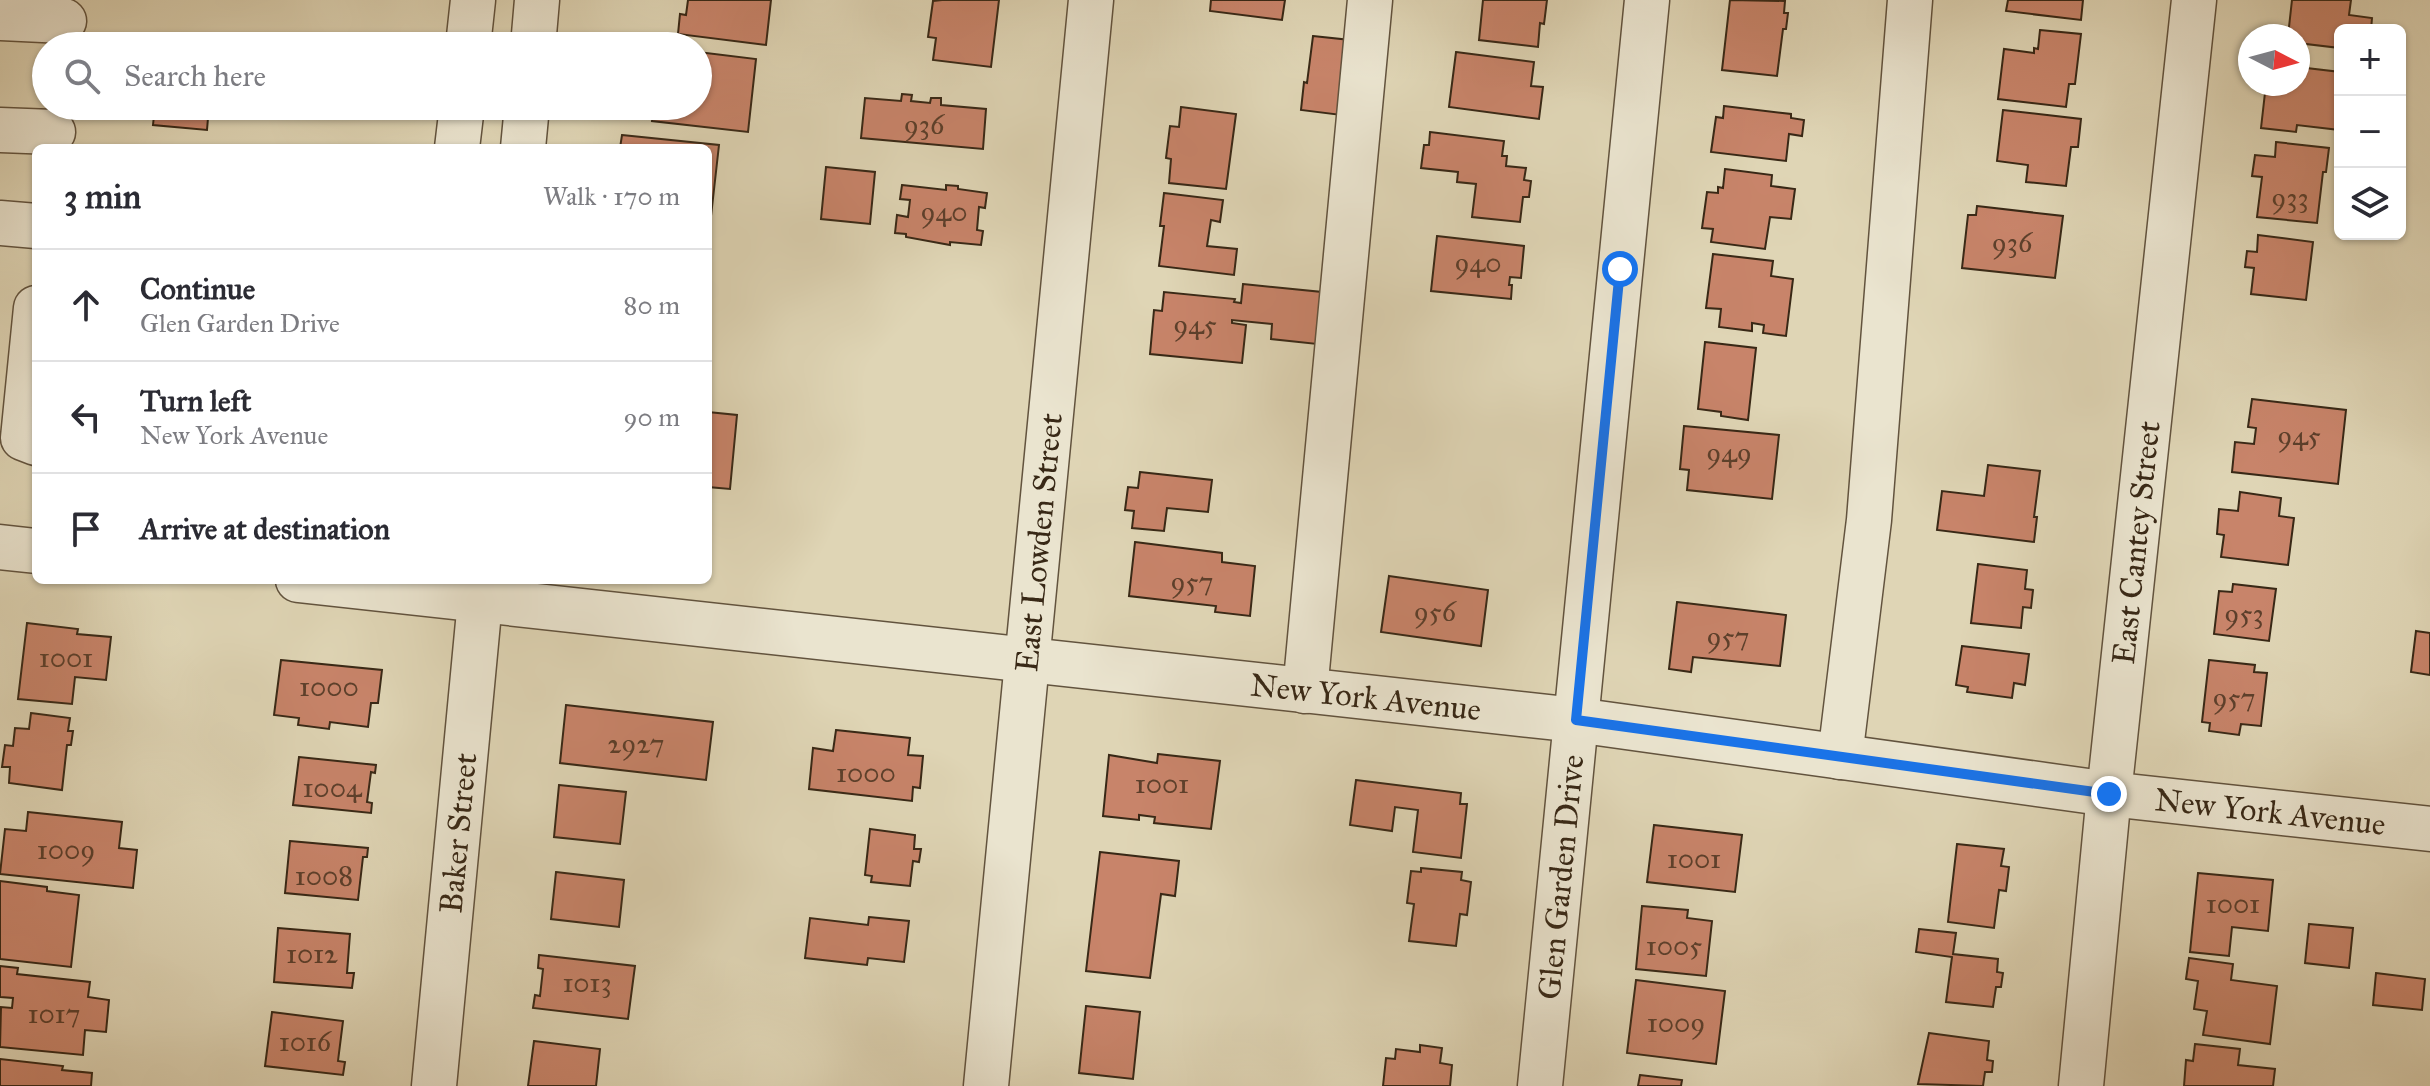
<!DOCTYPE html>
<html lang="en">
<head>
<meta charset="utf-8">
<style>
	body { margin:0; font-family:"IM FELL Great Primer",serif; background:#f7f7f7; color:#2b2b33 }
	.controls { position:absolute; right:24px; top:24px; display:grid; overflow:hidden; border-radius:12px; box-shadow:0 2px 6px #0004 }
	.controls button { width:72px; height:72px; display:grid; place-items:center; padding:0; border:0; border-bottom:2px solid #e1e1e2; background:#fff; color:#2b2b33; font:40px sans-serif }
	.compass { position:absolute; left:2238px; top:24px; width:72px; height:72px; border-radius:50%; background:#fff; box-shadow:0 2px 6px #0004; rotate:96deg }
	.stop { position:absolute; width:24px; height:24px; margin:-18px; border:6px solid #1a73e8; border-radius:50%; background:#fff }
	.stop.end { background:#1a73e8; border-color:#fff; box-shadow:0 2px 8px #0008 }
	.list { margin:0; padding:0; list-style:none }
	h2 { display:flex; justify-content:space-between; align-items:center; height:104px; margin:0; padding:0 32px; font-size:34px }
	h2 small { font-size:26px; font-weight:400; color:#7c7c81 }
	.list li { display:grid; grid-template-columns:52px 1fr auto; gap:24px; align-items:center; box-sizing:border-box; height:112px; padding:0 32px; border-top:2px solid #e1e1e2 }
	.list b { display:block; font-size:30px; white-space:nowrap }
	.list p { margin:0; font-size:26px; white-space:nowrap; color:#7c7c81 }
	.list em { font-size:26px; font-style:normal; color:#7c7c81 }
	.icon { flex:none; width:44px; height:44px; fill:none; stroke:currentColor; stroke-width:2; stroke-linecap:round; stroke-linejoin:round }
	.map { position:relative; flex:none; width:2430px; height:1086px; overflow:hidden }
	.search { position:absolute; background:#fff; box-shadow:0 2px 6px #0004; left:32px; top:32px; width:680px; height:88px; display:flex; align-items:center; gap:20px; box-sizing:border-box; padding:0 28px; border-radius:44px; color:#7c7c81; font-size:30px }
	.panel { position:absolute; background:#fff; box-shadow:0 2px 6px #0004; left:32px; top:144px; width:680px; height:440px; border-radius:12px }
	.map>svg:first-child { display:block }
	.building { fill:#c8846a; stroke:#382816; stroke-width:2 }
	.lines { fill:none; stroke-linecap:round; stroke-linejoin:round }
	.minor-casing { stroke:#62533e; stroke-width:47 }
	.minor { stroke:#eae4cf; stroke-width:44 }
	.route { stroke:#1a73e8; stroke-width:10 }
	.labels { text-anchor:middle; stroke-width:7; stroke-linejoin:round; paint-order:stroke }
	.number-label { font-size:28px; fill:#5c3f2b }
	.street-label { font-size:32px; fill:#382816; stroke:#eae4cf }
</style>
</head>
<body>
<div class="map">
<svg width="2430" height="1086" viewBox="0 0 2430 1086">
	<rect width="100%" height="100%" fill="#dfd5b5"/>
	<filter id="stains"><feTurbulence type="fractalNoise" baseFrequency=".0025" numOctaves="4"/><feColorMatrix values="0 0 0 0 .2 0 0 0 0 .09 0 0 0 0 .02 0 0 0 .5 -.17"/></filter>
	<radialGradient id="worn" r=".72"><stop offset=".6" stop-color="#630" stop-opacity="0"/><stop offset="1" stop-color="#630" stop-opacity=".3"/></radialGradient>
	<path class="building" d="M688,0H771L766,45L678,34L680,14L686,15Z
		M942,0H999L991,67L933,60L936,38L928,37L933,1Z
		M1211,0H1285L1282,20L1210,11Z
		M1483,0H1547L1544,24L1540,23L1538,47L1479,40Z
		M1730,0L1785,1L1784,13H1788L1786,29H1783L1777,76L1722,70Z
		M2008,0H2083L2081,20L2006,11Z
		M2292,0H2351L2349,15L2372,18L2371,30H2340V48L2298,43V36H2288Z
		M2040,30L2081,34L2075,84H2069L2066,107L1998,99L2004,49L2034,53V48L2038,49Z
		M1313,36L1350,40L1341,115L1301,110L1304,82L1307,83Z
		M698,52L756,59L748,132L652,121L654,106H698Z
		M1456,52L1534,62L1531,86L1543,87L1539,119L1449,107Z
		M2298,67L2340,72V138L2339,130L2297,125L2296,132L2261,128L2266,84H2298Z
		M902,94L912,95L911,101L930,103L931,98H941V105L986,109L983,149L861,138L865,98L901,101Z
		M155,106H209L207,130L153,125Z
		M1724,106L1791,114V118L1804,120L1802,136L1789,134L1786,161L1711,152L1716,117L1723,118Z
		M1181,107L1236,114L1226,189L1169,183L1171,159L1166,158L1170,126L1179,127Z
		M2003,110L2081,119L2078,147H2071L2066,186L2026,182L2028,165L1997,161Z
		M1430,132L1504,141L1502,156H1507L1506,166L1526,168L1524,180L1531,181L1529,197H1523L1520,222L1472,217L1476,184L1457,182L1458,172L1421,168L1424,145H1429Z
		M622,135L719,145L711,216H708V148H620Z
		M2276,142L2329,148L2326,172H2323L2317,223L2257,217L2262,177L2252,176L2255,155L2275,157Z
		M826,167L875,172L870,224L821,219Z
		M1725,169L1772,175L1771,186L1795,189L1791,219L1770,217L1765,249L1711,242L1713,229L1702,228L1707,192L1718,193V187L1723,188Z
		M902,185L946,190V185L958,186V189L987,193L985,208L979,207L977,230L983,231L981,245L950,242V245L906,237V234L895,233L897,215L908,217L910,200L900,199Z
		M1164,193L1223,200L1220,222L1211,220L1207,246L1237,249L1234,275L1159,266L1164,226H1160Z
		M1977,206L2063,216L2055,278L1962,268L1968,215H1976Z
		M2258,235L2313,242L2306,300L2251,294L2254,268L2245,267L2247,251L2257,252Z
		M1437,236L1524,246L1521,278L1510,277L1509,285H1512L1511,299L1431,291Z
		M1713,254L1773,261L1771,276L1793,279L1786,336L1763,333L1764,325L1752,323V331L1719,327L1721,309L1706,308Z
		M1243,284L1322,292L1317,344L1271,339L1272,324L1232,320V323L1246,325L1242,363L1150,354L1154,310L1162,311L1164,292L1235,299L1234,302L1241,303Z
		M1705,342L1756,348L1748,420L1721,416V412L1698,409Z
		M2252,399L2346,410L2338,484L2232,472L2235,442L2254,444L2256,428L2248,427Z
		M708,412L737,415L730,489L708,487Z
		M1684,426L1779,435L1772,499L1687,490L1689,470L1680,469Z
		M1988,465L2040,471L2034,517H2037L2034,542L1937,530L1942,491L1984,496Z
		M1140,472L1212,480L1208,512L1167,508L1164,531L1132,528L1134,511L1125,510L1128,487L1138,488Z
		M2240,492L2281,498L2279,516L2294,518L2288,565L2221,557L2224,535L2217,534L2219,509L2238,511Z
		M1135,542L1222,553V562L1255,566L1250,616L1215,612L1216,606L1129,596Z
		M1978,564L2027,570L2025,589L2033,590L2031,608L2023,607L2021,628L1971,623Z
		M1389,576L1488,590L1481,646L1381,632Z
		M2233,584L2276,589L2269,641L2214,634L2219,591L2232,592Z
		M1677,602L1786,615L1780,666L1693,657L1691,672L1669,669Z
		M27,623L78,629L77,634L111,637L106,680L75,677L72,704L18,699Z
		M2416,631L2430,633V675L2411,672Z
		M1962,646L2029,654L2025,685L2014,683L2012,698L1967,692L1968,687L1956,685Z
		M281,660L382,670L378,703H371L368,727L330,722L329,729L298,725L299,718L274,715Z
		M2209,660L2255,665L2254,672L2267,673L2261,726L2241,724L2239,735L2209,731L2210,723L2202,722Z
		M566,705L713,722L706,780L560,763Z
		M31,713L70,718L68,731H73L71,745H67L62,790L9,783L10,767H2L5,745L13,746L15,728L29,729Z
		M836,730L910,738L908,755L923,756L920,788L913,787L912,801L809,789L813,748L833,751Z
		M1158,754L1220,761L1211,829L1154,823L1155,817L1139,815V820L1103,816L1109,755L1157,763Z
		M299,757L376,765L375,773L371,772L367,802L372,803L371,813L293,805Z
		M1356,780L1461,793L1460,804H1467L1461,858L1413,852L1418,810L1395,807L1392,831L1350,825Z
		M559,785L626,792L620,844L554,837Z
		M28,812L122,822L119,848L137,850L133,888L0,874L5,829L26,831Z
		M1654,825L1742,835L1735,892L1647,882Z
		M870,829L915,835L914,849H921L919,862L913,861L910,886L871,882L872,876L865,875Z
		M290,841L368,848L367,857H363L358,900L285,893Z
		M1957,844L2004,849L2001,866L2009,867L2006,891L1999,890L1994,928L1948,922Z
		M1100,852L1179,861L1175,896L1161,894L1150,978L1086,971Z
		M1421,868L1462,872L1461,880L1471,882L1467,915L1460,914L1456,946L1409,941L1414,904L1407,903L1411,871L1421,872Z
		M556,872L624,880L619,927L551,919Z
		M2198,873L2273,880L2268,931L2232,927L2229,956L2190,952Z
		M0,881L47,887V891L79,895L71,967L0,959Z
		M1642,906L1688,910L1687,918L1712,921L1706,976L1636,969Z
		M869,917L909,921L904,962L868,958L867,965L805,958L810,918L868,925Z
		M2309,924L2353,928L2349,968L2305,963Z
		M278,928L350,934L347,973H354L352,988L274,982Z
		M1919,929L1956,933L1953,954L1998,959L1997,972L2003,973L2001,987H1996L1993,1007L1946,1002L1952,957L1916,952Z
		M539,955L635,966L628,1019L533,1008L535,995L540,996L543,969L538,968Z
		M2189,958L2233,964L2231,980L2277,986L2270,1044L2203,1035L2207,1011L2194,1009L2198,981L2186,979Z
		M0,966L18,968L17,974L90,982L88,997L109,1000L106,1032L85,1030L83,1055L0,1047L1,1007L12,1008L13,998L0,997Z
		M2376,973L2425,979L2422,1010L2373,1005Z
		M1636,980L1725,991L1716,1064L1627,1053Z
		M1086,1006L1140,1012L1133,1079L1079,1073Z
		M272,1012L343,1021L338,1061L345,1062L343,1075L265,1066Z
		M1929,1033L1989,1041L1987,1060L1993,1061L1992,1072H1985L1983,1086L1918,1084Z
		M534,1041L600,1049L596,1086H528Z
		M2195,1044L2240,1049L2238,1065L2275,1069L2273,1086H2184L2186,1060L2193,1061Z
		M1420,1045L1442,1048L1440,1063L1452,1065L1450,1086H1383L1386,1058L1395,1059L1396,1049L1420,1052Z
		M0,1059L63,1066L62,1070L92,1073L91,1086H0Z
		M1640,1075L1682,1080L1681,1086H1638Z"/>
	<g class="lines">
		<defs>
			<g id="minor">
				<path d="M0,18L64,21"/>
				<path d="M468,46L473,0"/>
				<path d="M533,46L537,0"/>
				<path d="M0,130L53,132"/>
				<path d="M457,148L462,106"/>
				<path d="M523,148L527,106"/>
				<path d="M0,223L36,226"/>
				<path d="M36,308L23,438L36,443"/>
				<path d="M0,547L36,551"/>
				<path id="s1" d="M298,580L1576,720L2109,794L2430,829"/>
				<path d="M1305,691L1370,0"/>
				<path d="M1840,757L1869,520L1910,0"/>
				<path id="s2" d="M434,1086L482,580"/>
				<path id="s3" d="M986,1086L1091,0"/>
				<path id="s4" d="M1540,1086L1647,0"/>
				<path id="s5" d="M2081,1086L2109,794L2194,0"/>
			</g>
		</defs>
		<use href="#minor" class="minor-casing"/>
		<use href="#minor" class="minor"/>
	</g>
	<g class="lines">
		<path class="route" d="M1620,269L1576,720L2109,794"/>
	</g>
	<g class="labels">
		<g class="number-label">
			<text x="924" y="134">936</text>
			<text x="2290" y="207">933</text>
			<text x="944" y="221">940</text>
			<text x="2012" y="252">936</text>
			<text x="1478" y="272">940</text>
			<text x="1195" y="334">945</text>
			<text x="2299" y="445">945</text>
			<text x="1729" y="462">949</text>
			<text x="1192" y="591">957</text>
			<text x="1435" y="621">956</text>
			<text x="2244" y="623">953</text>
			<text x="1728" y="646">957</text>
			<text x="66" y="667">1001</text>
			<text x="329" y="696">1000</text>
			<text x="2234" y="707">957</text>
			<text x="636" y="753">2927</text>
			<text x="866" y="782">1000</text>
			<text x="1162" y="793">1001</text>
			<text x="332" y="797">1004</text>
			<text x="66" y="859">1009</text>
			<text x="1694" y="868">1001</text>
			<text x="324" y="885">1008</text>
			<text x="2233" y="913">1001</text>
			<text x="1674" y="955">1005</text>
			<text x="312" y="963">1012</text>
			<text x="587" y="992">1013</text>
			<text x="54" y="1023">1017</text>
			<text x="1676" y="1032">1009</text>
			<text x="305" y="1051">1016</text>
		</g>
		<g class="street-label">
			<text dy="11" stroke="none"><textPath href="#s3" startOffset="546">East Lowden Street</textPath></text>
			<text dy="11" stroke="none"><textPath href="#s5" startOffset="546">East Cantey Street</textPath></text>
			<text dy="11" stroke="none"><textPath href="#s1" startOffset="1074">New York Avenue</textPath></text>
			<text dy="11" stroke="none"><textPath href="#s1" startOffset="1986">New York Avenue</textPath></text>
			<text dy="11" stroke="none"><textPath href="#s2" startOffset="254">Baker Street</textPath></text>
			<text dy="11" stroke="none"><textPath href="#s4" startOffset="210">Glen Garden Drive</textPath></text>
		</g>
	</g>
	<rect width="100%" height="100%" filter="url(#stains)"/>
	<rect width="100%" height="100%" fill="url(#worn)"/>
</svg>
<div class="controls">
<button>+</button>
<button>−</button>
<button><svg class="icon" aria-label="layers" viewBox="0 0 24 24"><path d="M12 4l9 5-9 5-9-5zM3 14l9 5 9-5"/></svg></button>
</div>
<svg class="compass" viewBox="-18 -18 36 36"><path d="M0-13l5 13h-10z" fill="#e53935"/><path d="M0 13l5-13h-10z" fill="#7c7c81"/></svg>
<div class="stop" style="left:1620px;top:269px"></div>
<div class="stop end" style="left:2109px;top:794px"></div>
<div class="search"><svg class="icon" aria-label="search" viewBox="0 0 24 24"><circle cx="10" cy="10" r="6"/><path d="M15 15l6 6"/></svg>Search here</div>
<section class="panel">
<h2>3 min<small>Walk · 170 m</small></h2>
<ul class="list">
<li><svg class="icon" aria-label="ahead" viewBox="0 0 24 24"><path d="M12 20V5M6 11l6-6 6 6"/></svg><div><b>Continue</b><p>Glen Garden Drive</p></div><em>80 m</em></li>
<li><svg class="icon" aria-label="left" viewBox="0 0 24 24"><path d="M17 20v-9H6M10 6l-5 5 5 5"/></svg><div><b>Turn left</b><p>New York Avenue</p></div><em>90 m</em></li>
<li><svg class="icon" aria-label="arrive" viewBox="0 0 24 24"><path d="M6 21V4h12l-3 4 3 4H6"/></svg><div><b>Arrive at destination</b></div></li>
</ul>
</section>
</div>
</body>
</html>
